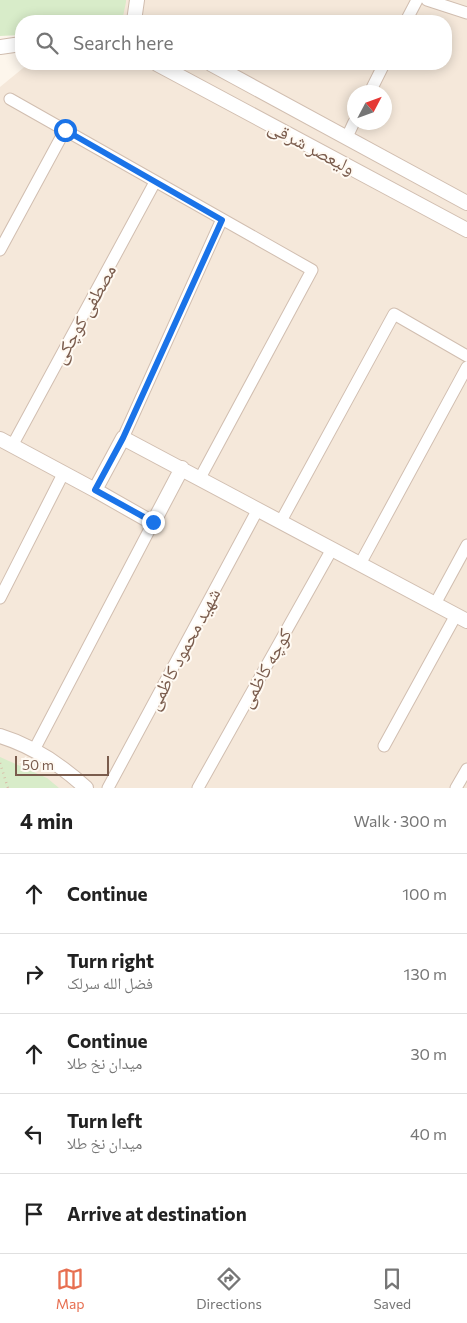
<!DOCTYPE html>
<html lang="en">
<head>
<meta charset="utf-8">
<style>
	body { margin:0; font-family:Commissioner,"Noto Naskh Arabic",sans-serif; background:#f2f2f2; color:#222 }
	.compass { position:absolute; left:347px; top:85px; width:45px; height:45px; border-radius:50%; background:#fff; box-shadow:0 2px 12px #0003; rotate:49deg }
	.scale { position:absolute; left:15px; bottom:12px; width:94px; box-sizing:border-box; padding-left:5px; border:2px solid #7a5c4d; border-top:0; font-size:14px; line-height:18px; white-space:nowrap; color:#7a5c4d; -webkit-text-stroke:4px #fffaf3; paint-order:stroke }
	.stop { position:absolute; width:15px; height:15px; margin:-11px; border:4px solid #1a73e8; border-radius:50%; background:#fff }
	.stop.end { background:#1a73e8; border-color:#fff; box-shadow:0 1px 5px #0008 }
	.list { margin:0; padding:0; list-style:none }
	h2 { display:flex; justify-content:space-between; align-items:center; height:65px; margin:0; padding:0 20px; font-size:21px }
	h2 small { font-size:16px; font-weight:400; color:#767676 }
	.list li { display:grid; grid-template-columns:32px 1fr auto; gap:15px; align-items:center; box-sizing:border-box; height:80px; padding:0 20px; border-top:1px solid #e0e0e0 }
	.list b { display:block; font-size:19px; white-space:nowrap }
	.list p { margin:0; font-size:16px; white-space:nowrap; color:#767676 }
	.list em { font-size:16px; font-style:normal; color:#767676 }
	.icon { flex:none; width:28px; height:28px; fill:none; stroke:currentColor; stroke-width:2; stroke-linecap:round; stroke-linejoin:round }
	.map { position:relative; flex:none; width:467px; height:788px; overflow:hidden }
	.search { position:absolute; background:#fff; box-shadow:0 2px 12px #0003; left:15px; right:15px; top:15px; height:55px; display:flex; align-items:center; gap:12px; box-sizing:border-box; padding:0 18px; border-radius:20px; color:#767676; font-size:19px }
	.sheet { height:465px; background:#fff }
	nav { display:flex; justify-content:space-around; align-items:center; box-sizing:border-box; height:70px; border-top:1px solid #e0e0e0; background:#fff; font-size:14px; color:#767676 }
	nav a { display:grid; justify-items:center; gap:2px }
	nav .on { color:#e76f51 }
	.map>svg:first-child { display:block }
	.residential { fill:#f5e8da; fill-rule:evenodd }
	.green { fill:#d8ecc9 }
	.lines { fill:none; stroke-linecap:round; stroke-linejoin:round }
	.minor-casing { stroke:#d1beb0; stroke-width:13 }
	.tertiary-casing { stroke:#d1beb0; stroke-width:16 }
	.path { stroke:#d9b8a5; stroke-width:2.5; stroke-dasharray:1 4; stroke-linecap:butt }
	.minor { stroke:#fff; stroke-width:11 }
	.tertiary { stroke:#fff; stroke-width:14 }
	.route { stroke:#1a73e8; stroke-width:6 }
	.labels { text-anchor:middle; stroke-width:4; stroke-linejoin:round; paint-order:stroke }
	.street-label { font-size:19px; fill:#7a5c4d; stroke:#fffaf3 }
</style>
</head>
<body>
<div class="map">
<svg width="467" height="788" viewBox="0 0 467 788">
	<rect width="100%" height="100%" fill="#fdf6ec"/>
	<path class="residential" d="M106,0H467V788H0V87L28,64H446V21H80ZM354,92H384V122H354Z"/>
	<path class="green" d="M0,0H126V2L122,21H21V35L0,36Z
		M0,757L47,778L59,788H0Z"/>
	<g class="lines">
		<defs>
			<path id="minor" d="M427,0L467,13
				M406,21L417,0
				M370,92L384,64
				M10,99L312,270L200,478
				M347,137L354,122
				M0,250L65,130
				M123,438L222,219
				M12,446L155,182
				M281,521L394,314L467,356
				M360,564L467,367
				M0,598L63,474
				M435,604L467,545
				M384,746L456,615
				M34,750L153,523
				M108,788L258,509
				M198,788L332,549
				M456,788L467,769"/>
			<path id="tertiary" d="M134,21L137,0
				M0,47L21,44
				M157,64L467,230
				M211,64L467,203
				M0,439L95,490
				M182,468L153,523L95,490L123,438L467,621
				M0,736C33,746 61,765 86,788"/>
		</defs>
		<use href="#minor" class="minor-casing"/>
		<use href="#tertiary" class="tertiary-casing"/>
		<path class="path" d="M0,763L8,788"/>
		<use href="#minor" class="minor"/>
		<use href="#tertiary" class="tertiary"/>
	</g>
	<g class="lines">
		<path class="route" d="M65,130L222,220L123,438L95,490L153,522"/>
	</g>
	<g class="labels">
		<g class="street-label">
			<text transform="translate(312 147) rotate(28)" y="7">ولیعصر شرقی</text>
			<text transform="translate(84 314) rotate(-61)" y="7">مصطفی کوچکی</text>
			<text transform="translate(183 649) rotate(-62)" y="7">شهید محمود کاظمی</text>
			<text transform="translate(265 668) rotate(-61)" y="7">کوچه کاظمی</text>
		</g>
	</g>
</svg>
<svg class="compass" viewBox="-18 -18 36 36"><path d="M0-13l5 13h-10z" fill="#e53935"/><path d="M0 13l5-13h-10z" fill="#767676"/></svg>
<div class="scale">50 m</div>
<div class="stop" style="left:65px;top:130px"></div>
<div class="stop end" style="left:153px;top:522px"></div>
<div class="search"><svg class="icon" aria-label="search" viewBox="0 0 24 24"><circle cx="10" cy="10" r="6"/><path d="M15 15l6 6"/></svg>Search here</div>
</div>
<section class="sheet">
<h2>4 min<small>Walk · 300 m</small></h2>
<ul class="list">
<li><svg class="icon" aria-label="ahead" viewBox="0 0 24 24"><path d="M12 20V5M6 11l6-6 6 6"/></svg><div><b>Continue</b></div><em>100 m</em></li>
<li><svg class="icon" aria-label="right" viewBox="0 0 24 24"><path d="M7 20v-9h11M14 6l5 5-5 5"/></svg><div><b>Turn right</b><p>فضل الله سرلک</p></div><em>130 m</em></li>
<li><svg class="icon" aria-label="ahead" viewBox="0 0 24 24"><path d="M12 20V5M6 11l6-6 6 6"/></svg><div><b>Continue</b><p>میدان نخ طلا</p></div><em>30 m</em></li>
<li><svg class="icon" aria-label="left" viewBox="0 0 24 24"><path d="M17 20v-9H6M10 6l-5 5 5 5"/></svg><div><b>Turn left</b><p>میدان نخ طلا</p></div><em>40 m</em></li>
<li><svg class="icon" aria-label="arrive" viewBox="0 0 24 24"><path d="M6 21V4h12l-3 4 3 4H6"/></svg><div><b>Arrive at destination</b></div></li>
</ul>
</section>
<nav>
<a class="on"><svg class="icon" aria-label="map" viewBox="0 0 24 24"><path d="M3 6l6-2 6 2 6-2v14l-6 2-6-2-6 2zM9 4v14M15 6v14"/></svg>Map</a>
<a><svg class="icon" aria-label="directions" viewBox="0 0 24 24"><path d="M12 3l9 9-9 9-9-9zM9 14v-3h6M13 9l2 2-2 2"/></svg>Directions</a>
<a><svg class="icon" aria-label="saved" viewBox="0 0 24 24"><path d="M7 4h10v16l-5-4-5 4z"/></svg>Saved</a>
</nav>
</body>
</html>
